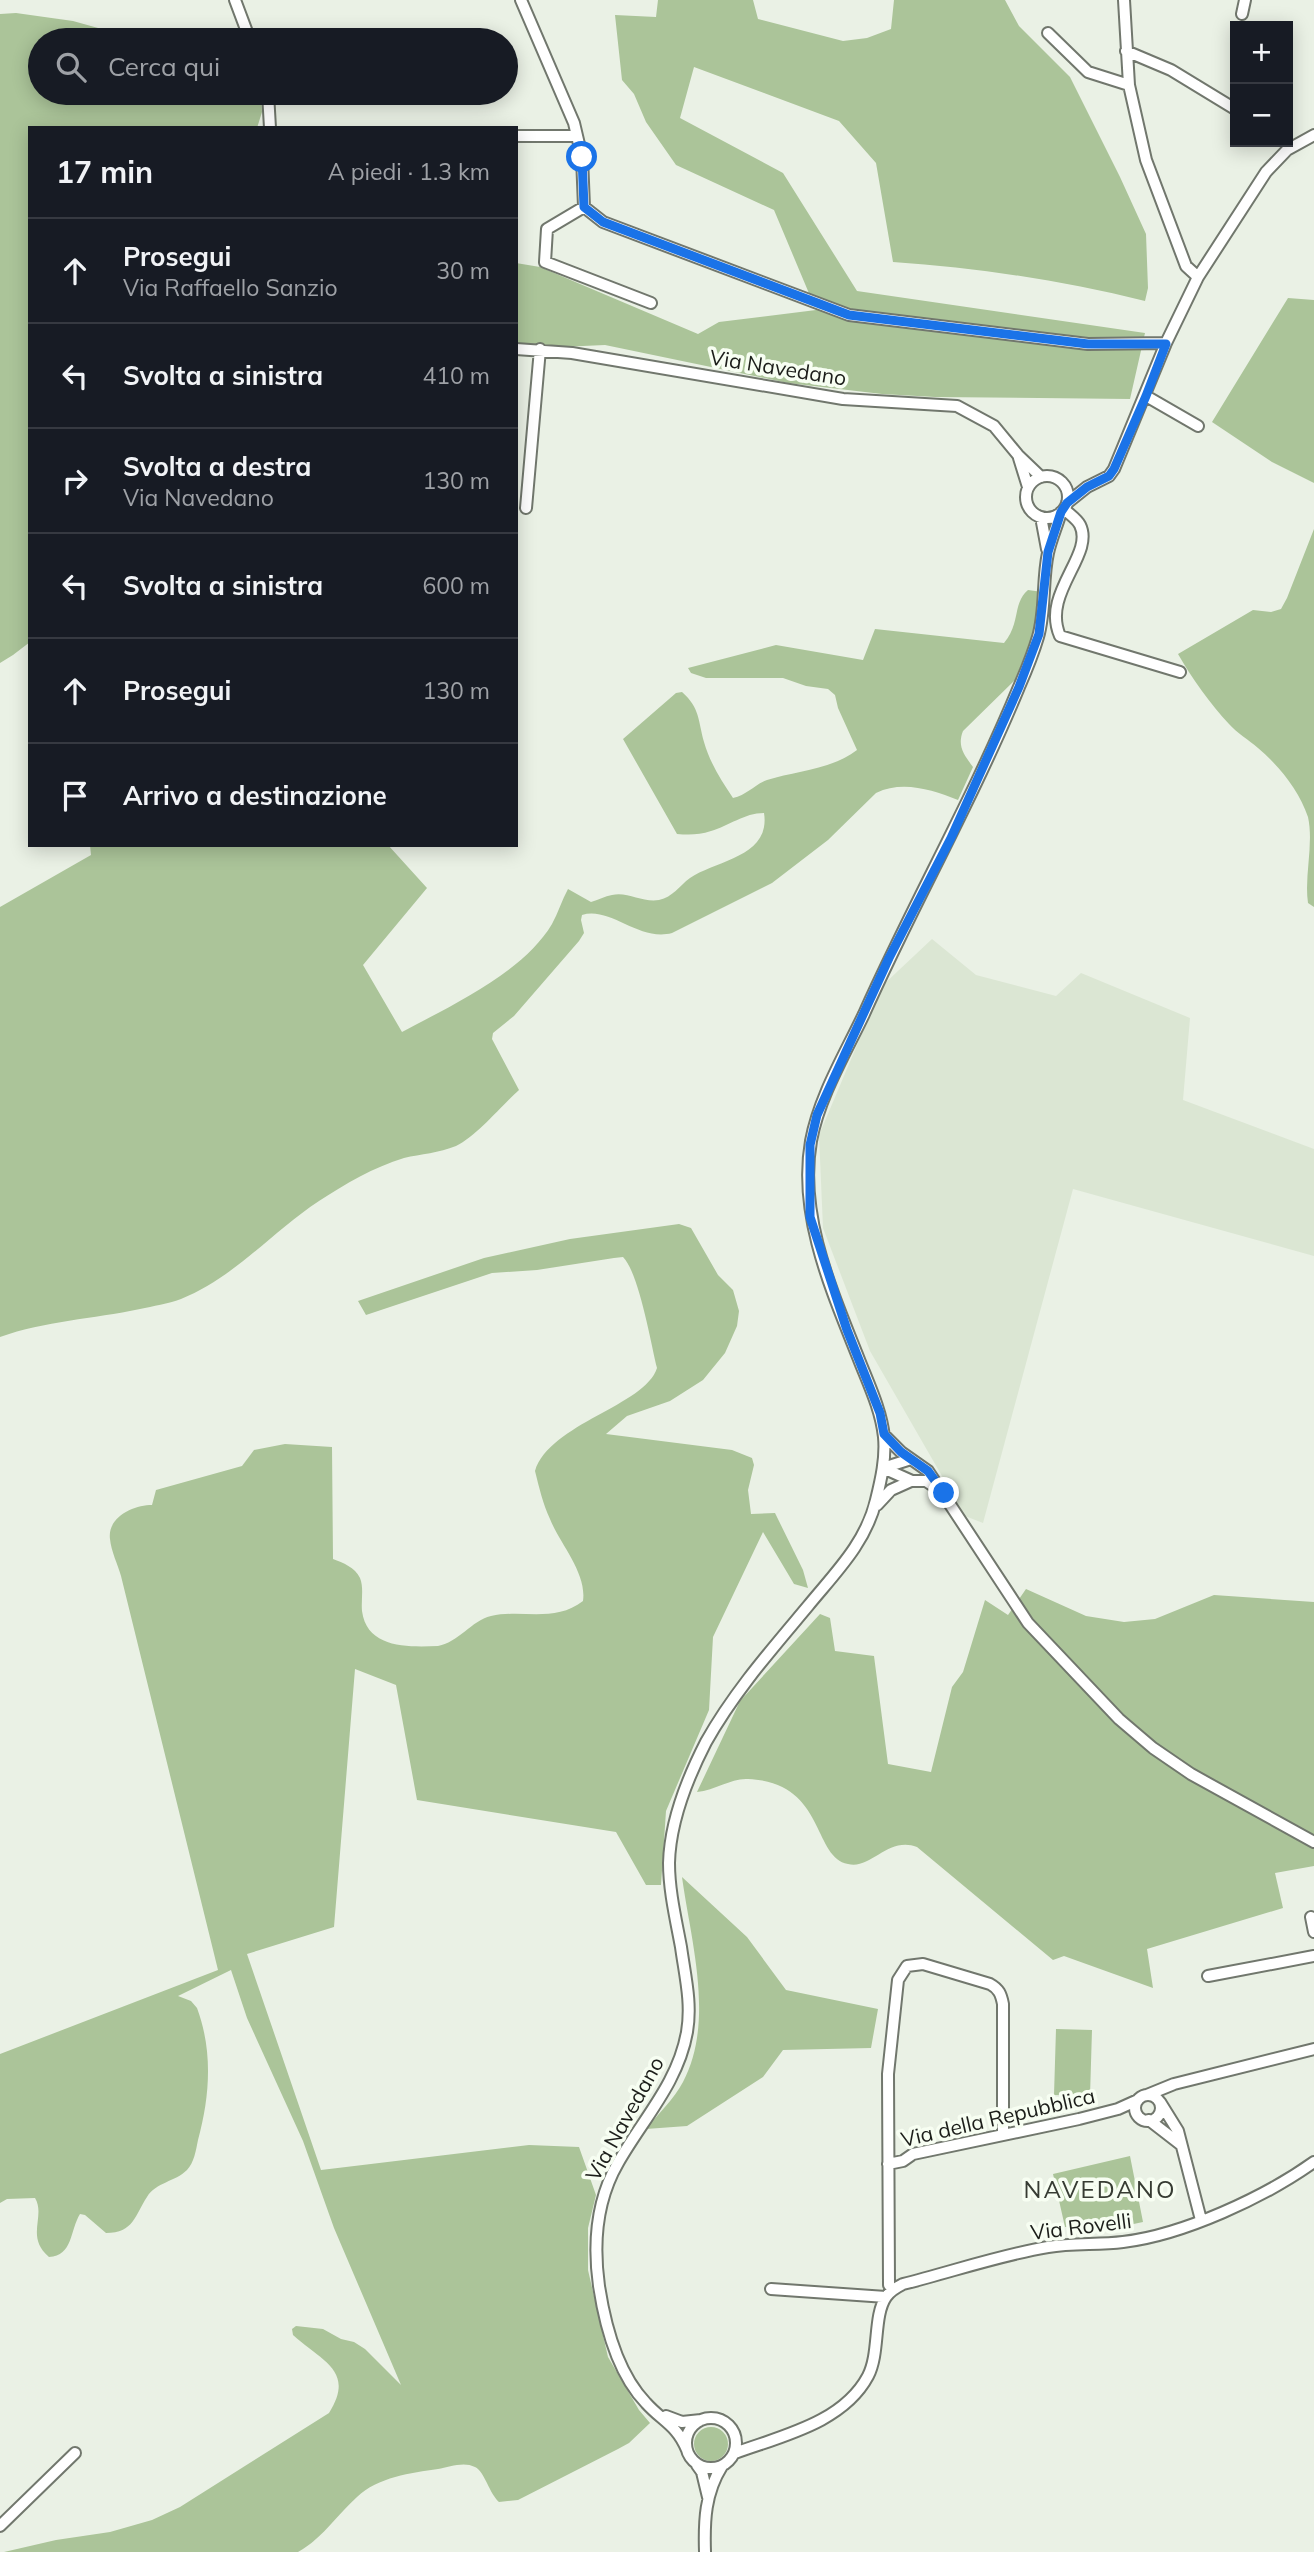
<!DOCTYPE html>
<html lang="it">
<head>
<meta charset="utf-8">
<style>
	body { margin:0; font-family:Mulish,sans-serif; background:#20242c; color:#f1f3f6 }
	.controls { position:absolute; right:21px; top:21px; display:grid; overflow:hidden; border-radius:0px; box-shadow:0 4px 18px #0003 }
	.controls button { width:63px; height:63px; display:grid; place-items:center; padding:0; border:0; border-bottom:2px solid #363941; background:#171b24; color:#f1f3f6; font:35px sans-serif }
	.stop { position:absolute; width:21px; height:21px; margin:-16px; border:5px solid #1a73e8; border-radius:50%; background:#fff }
	.stop.end { background:#1a73e8; border-color:#fff; box-shadow:0 2px 7px #0008 }
	.list { margin:0; padding:0; list-style:none }
	h2 { display:flex; justify-content:space-between; align-items:center; height:91px; margin:0; padding:0 28px; font-size:30px }
	h2 small { font-size:23px; font-weight:400; color:#9ea1a6 }
	.list li { display:grid; grid-template-columns:46px 1fr auto; gap:21px; align-items:center; box-sizing:border-box; height:105px; padding:0 28px; border-top:2px solid #363941 }
	.list b { display:block; font-size:26px; white-space:nowrap }
	.list p { margin:0; font-size:23px; white-space:nowrap; color:#9ea1a6 }
	.list em { font-size:23px; font-style:normal; color:#9ea1a6 }
	.icon { flex:none; width:38px; height:38px; fill:none; stroke:currentColor; stroke-width:2; stroke-linecap:round; stroke-linejoin:round }
	.map { position:relative; flex:none; width:1314px; height:2552px; overflow:hidden }
	.search { position:absolute; background:#171b24; box-shadow:0 4px 18px #0003; left:28px; top:28px; width:490px; height:77px; display:flex; align-items:center; gap:18px; box-sizing:border-box; padding:0 24px; border-radius:38px; color:#9ea1a6; font-size:26px }
	.panel { position:absolute; background:#171b24; box-shadow:0 4px 18px #0003; left:28px; top:126px; width:490px; height:721px; border-radius:0px }
	.map>svg:first-child { display:block }
	.built { fill:#dbe6d3 }
	.green { fill:#abc499 }
	.lines { fill:none; stroke-linecap:round; stroke-linejoin:round }
	.minor-casing { stroke:#71776d; stroke-width:14 }
	.minor { stroke:#fff; stroke-width:10 }
	.route { stroke:#1a73e8; stroke-width:9 }
	.labels { text-anchor:middle; stroke-width:7; stroke-linejoin:round; paint-order:stroke }
	.street-label { font-size:21px; fill:#1c1e1a; stroke:#f7fef2 }
	.quarter-label { font-size:24px; letter-spacing:2px; fill:#373c33; stroke:#f7fef2 }
</style>
</head>
<body>
<div class="map">
<svg width="1314" height="2552" viewBox="0 0 1314 2552">
	<rect width="100%" height="100%" fill="#eaf1e5"/>
	<path class="built" d="M932,939L976,975L1056,996L1081,973L1190,1018L1183,1100L1314,1149V1256L1073,1189L983,1523L965,1516L870,1351L823,1228L819,1135L882,986Z"/>
	<path class="green" d="M658,0H753L758,19L843,41L867,38L891,29L894,0H1005L1019,26L1070,77L1120,177L1146,234L1148,288L1145,301C1061,280 978,268 893,262L876,163L839,121L694,67L680,118L783,173L857,291L1145,333L1130,399L935,397L882,394L788,383L605,345L516,349V263L540,267L698,334L719,322L816,310L774,210L676,165L646,122L634,94L622,80L615,15L656,17Z
		M16,13L73,21L141,40H40V93H261L262,112L257,128H30V642L13,655L0,663V14Z
		M1288,298L1314,300V483L1272,462L1212,422Z
		M1314,529V907L1308,903C1304,876 1314,844 1308,817C1299,790 1279,766 1258,748C1249,740 1237,733 1229,724C1211,705 1191,677 1178,654L1253,610L1271,612L1281,609L1287,598Z
		M1028,590L1050,593L1015,680L963,731C957,746 964,755 973,767L958,800C932,790 903,780 876,793L828,840L772,883L672,933C639,942 610,906 582,915L581,920L584,933L579,941L514,1016L493,1033L492,1039L519,1090C501,1106 477,1136 456,1146C439,1153 421,1154 404,1158C374,1167 345,1184 319,1201C272,1232 235,1277 181,1299C168,1304 153,1306 140,1309C93,1319 45,1321 0,1337V907L91,855L90,845H388L427,888L363,965L402,1032C450,1006 523,973 552,924C558,913 562,900 568,889L591,902C598,900 605,896 612,895C627,891 643,903 659,900C673,897 679,886 690,878C716,860 771,857 764,813C744,813 729,826 711,831C699,835 689,835 677,834L623,739L676,693L682,692C700,708 698,720 704,742C710,763 721,780 733,798C747,795 754,785 767,780C796,771 833,769 857,750L838,708L835,695L828,689L806,686L783,678H706L691,673L688,668L776,645L863,660L875,629L1004,643C1021,623 1012,604 1028,590Z
		M679,1224L691,1228L718,1275L733,1290L739,1311L737,1326L725,1353L703,1380L670,1401L627,1416L606,1434L732,1450L752,1458L754,1465L748,1490L751,1514L775,1513L803,1570L808,1588L794,1584L763,1532L713,1637L709,1710L666,1811L661,1885H646L616,1832L417,1800L396,1685L355,1669L334,1927L247,1954L321,2170L529,2145L579,2147L596,2195L588,2228V2270L608,2357L639,2410L650,2423L629,2443L618,2449L518,2500L499,2502C489,2493 485,2472 475,2467C464,2461 449,2467 438,2469C411,2473 378,2477 357,2497C336,2516 323,2538 298,2552H4L56,2540L110,2532L152,2520L180,2507L329,2413C356,2370 321,2361 293,2335L292,2329L296,2326L323,2329L341,2339L354,2342L365,2349L401,2385L334,2228L303,2141L247,2018L231,1970L178,1996L191,2001L197,2008C213,2051 210,2096 198,2140C196,2150 194,2163 187,2170C175,2182 156,2182 147,2197C135,2215 134,2233 106,2233L85,2215L80,2214C70,2230 73,2256 49,2257C25,2237 46,2216 35,2198L7,2199L0,2203V2054L218,1970L121,1576C118,1565 111,1551 110,1539C107,1517 134,1505 152,1505L156,1490L242,1466L254,1450L285,1444L332,1447L333,1559C343,1563 355,1567 360,1578C364,1588 361,1600 362,1611C367,1649 409,1647 438,1646C459,1642 471,1621 491,1616C522,1609 555,1623 583,1601C587,1573 560,1544 550,1519C543,1504 539,1487 535,1471C550,1423 645,1406 657,1368C651,1344 639,1273 623,1257L614,1258L537,1270L492,1273L366,1315L358,1301L484,1258L570,1239Z
		M1026,1589L1086,1616L1124,1622L1155,1619L1214,1595L1314,1602V1866L1275,1873L1283,1908L1147,1949L1153,1988L1064,1956L1053,1960L917,1847C888,1836 871,1870 848,1864C812,1857 826,1782 748,1779C731,1778 716,1790 697,1792L740,1701L820,1614L830,1618L835,1651L874,1656L888,1764L931,1772L952,1687L963,1672L985,1600L1008,1615Z
		M682,1877L747,1937L786,1990L878,2009L871,2048L783,2050L763,2077L687,2126L646,2129C658,2114 674,2099 683,2082C715,2021 691,1942 682,1877Z
		M1056,2029L1092,2030L1090,2096L1054,2095Z
		M1130,2156L1143,2222L1110,2229L1065,2227L1053,2174Z
		M694 2444a17 17 0 1 1 34 0a17 17 0 1 1-34 0Z"/>
	<g class="lines">
		<defs>
			<path id="minor" d="M235,0L250,40
				M521,0L574,123L582,157L584,207L547,229L545,262L651,303
				M1124,0L1129,85L1146,160L1186,266L1198,277
				M1242,14L1245,0
				M1048,33L1088,72L1129,85
				M1126,51L1171,70L1235,109
				M268,93L270,128
				M516,136H577
				M584,207L603,222L849,315L1088,344L1166,343
				M516,349L572,353L843,399L957,406L994,426L1018,455L1041,477
				M1146,396L1198,426
				M1019,458L1028,487
				M1026 497a21 21 0 1 1 42 0a21 21 0 1 1-42 0Z
				M1067,503L1087,487L1109,476L1114,469L1166,343L1198,277L1266,172L1287,150L1314,135
				M526,508L540,349
				M1064,509C1069,514 1077,519 1080,525C1095,555 1041,593 1060,636L1180,672
				M1041,517L1047,549
				M884,1435L901,1452L928,1471L1028,1623L1119,1719L1153,1748L1191,1774L1314,1842
				M883,1468L912,1481H926L938,1489
				M883,1468L911,1459
				M877,1505L891,1490L911,1481
				M1311,1917L1314,1932
				M1208,1976L1314,1956
				M1147,2095L1174,2084L1314,2049
				M1135 2108a13 13 0 1 1 26 0a13 13 0 1 1-26 0Z
				M1160,2102L1178,2131L1201,2220
				M1149,2120L1180,2144
				M888,2164L903,2161L913,2154L1079,2119L1118,2109L1138,2100
				M771,2289L886,2297
				M893,2290L889,2285L888,2074L898,1980L907,1966L923,1964L990,1984C999,1989 1001,1994 1003,2004V2134
				M666,2416L682,2422L701,2420
				M686 2443a25 25 0 1 1 50 0a25 25 0 1 1-50 0Z
				M687,2450C677,2425 662,2421 646,2403C618,2374 605,2325 599,2286C593,2243 596,2201 618,2163C643,2119 678,2083 687,2032C692,2003 685,1976 681,1947C676,1920 669,1891 669,1863C670,1821 687,1779 706,1742C734,1692 772,1649 808,1606C835,1573 866,1543 876,1500C881,1480 886,1458 884,1437C881,1409 868,1383 858,1357C831,1289 798,1215 811,1141C819,1097 845,1054 864,1014C913,904 973,799 1019,687C1026,671 1033,654 1038,637C1046,610 1042,580 1048,553C1051,539 1057,526 1061,512
				M735,2453C781,2436 843,2423 868,2376C880,2353 873,2316 886,2297C890,2291 897,2287 903,2284C951,2272 1000,2255 1048,2247C1073,2243 1098,2245 1123,2242C1183,2235 1265,2197 1314,2162
				M697,2465L702,2472L708,2497
				M0,2526L75,2453
				M705,2552C704,2521 705,2493 722,2466"/>
		</defs>
		<use href="#minor" class="minor-casing"/>
		<use href="#minor" class="minor"/>
	</g>
	<g class="lines">
		<path class="route" d="M582,157L584,207L603,222L849,315L1088,344H1166L1146,396L1114,469L1109,476L1087,487L1067,503L1061,512L1048,552L1039,634L1019,687L951,838L889,958L817,1115L810,1145V1217L847,1330L880,1413L884,1434L901,1452L928,1471L944,1493"/>
	</g>
	<g class="labels">
		<g class="street-label">
			<text transform="translate(778 368) rotate(9)" y="7">Via Navedano</text>
			<text transform="translate(998 2118) rotate(-13)" y="7">Via della Repubblica</text>
			<text transform="translate(625 2119) rotate(-61)" y="7">Via Navedano</text>
			<text transform="translate(1081 2227) rotate(-7)" y="7">Via Rovelli</text>
		</g>
		<g class="quarter-label">
			<text x="1100" y="2198">NAVEDANO</text>
		</g>
	</g>
</svg>
<div class="controls">
<button>+</button>
<button>−</button>
</div>
<div class="stop" style="left:582px;top:157px"></div>
<div class="stop end" style="left:944px;top:1493px"></div>
<div class="search"><svg class="icon" aria-label="search" viewBox="0 0 24 24"><circle cx="10" cy="10" r="6"/><path d="M15 15l6 6"/></svg>Cerca qui</div>
<section class="panel">
<h2>17 min<small>A piedi · 1.3 km</small></h2>
<ul class="list">
<li><svg class="icon" aria-label="ahead" viewBox="0 0 24 24"><path d="M12 20V5M6 11l6-6 6 6"/></svg><div><b>Prosegui</b><p>Via Raffaello Sanzio</p></div><em>30 m</em></li>
<li><svg class="icon" aria-label="left" viewBox="0 0 24 24"><path d="M17 20v-9H6M10 6l-5 5 5 5"/></svg><div><b>Svolta a sinistra</b></div><em>410 m</em></li>
<li><svg class="icon" aria-label="right" viewBox="0 0 24 24"><path d="M7 20v-9h11M14 6l5 5-5 5"/></svg><div><b>Svolta a destra</b><p>Via Navedano</p></div><em>130 m</em></li>
<li><svg class="icon" aria-label="left" viewBox="0 0 24 24"><path d="M17 20v-9H6M10 6l-5 5 5 5"/></svg><div><b>Svolta a sinistra</b></div><em>600 m</em></li>
<li><svg class="icon" aria-label="ahead" viewBox="0 0 24 24"><path d="M12 20V5M6 11l6-6 6 6"/></svg><div><b>Prosegui</b></div><em>130 m</em></li>
<li><svg class="icon" aria-label="arrive" viewBox="0 0 24 24"><path d="M6 21V4h12l-3 4 3 4H6"/></svg><div><b>Arrivo a destinazione</b></div></li>
</ul>
</section>
</div>
</body>
</html>
